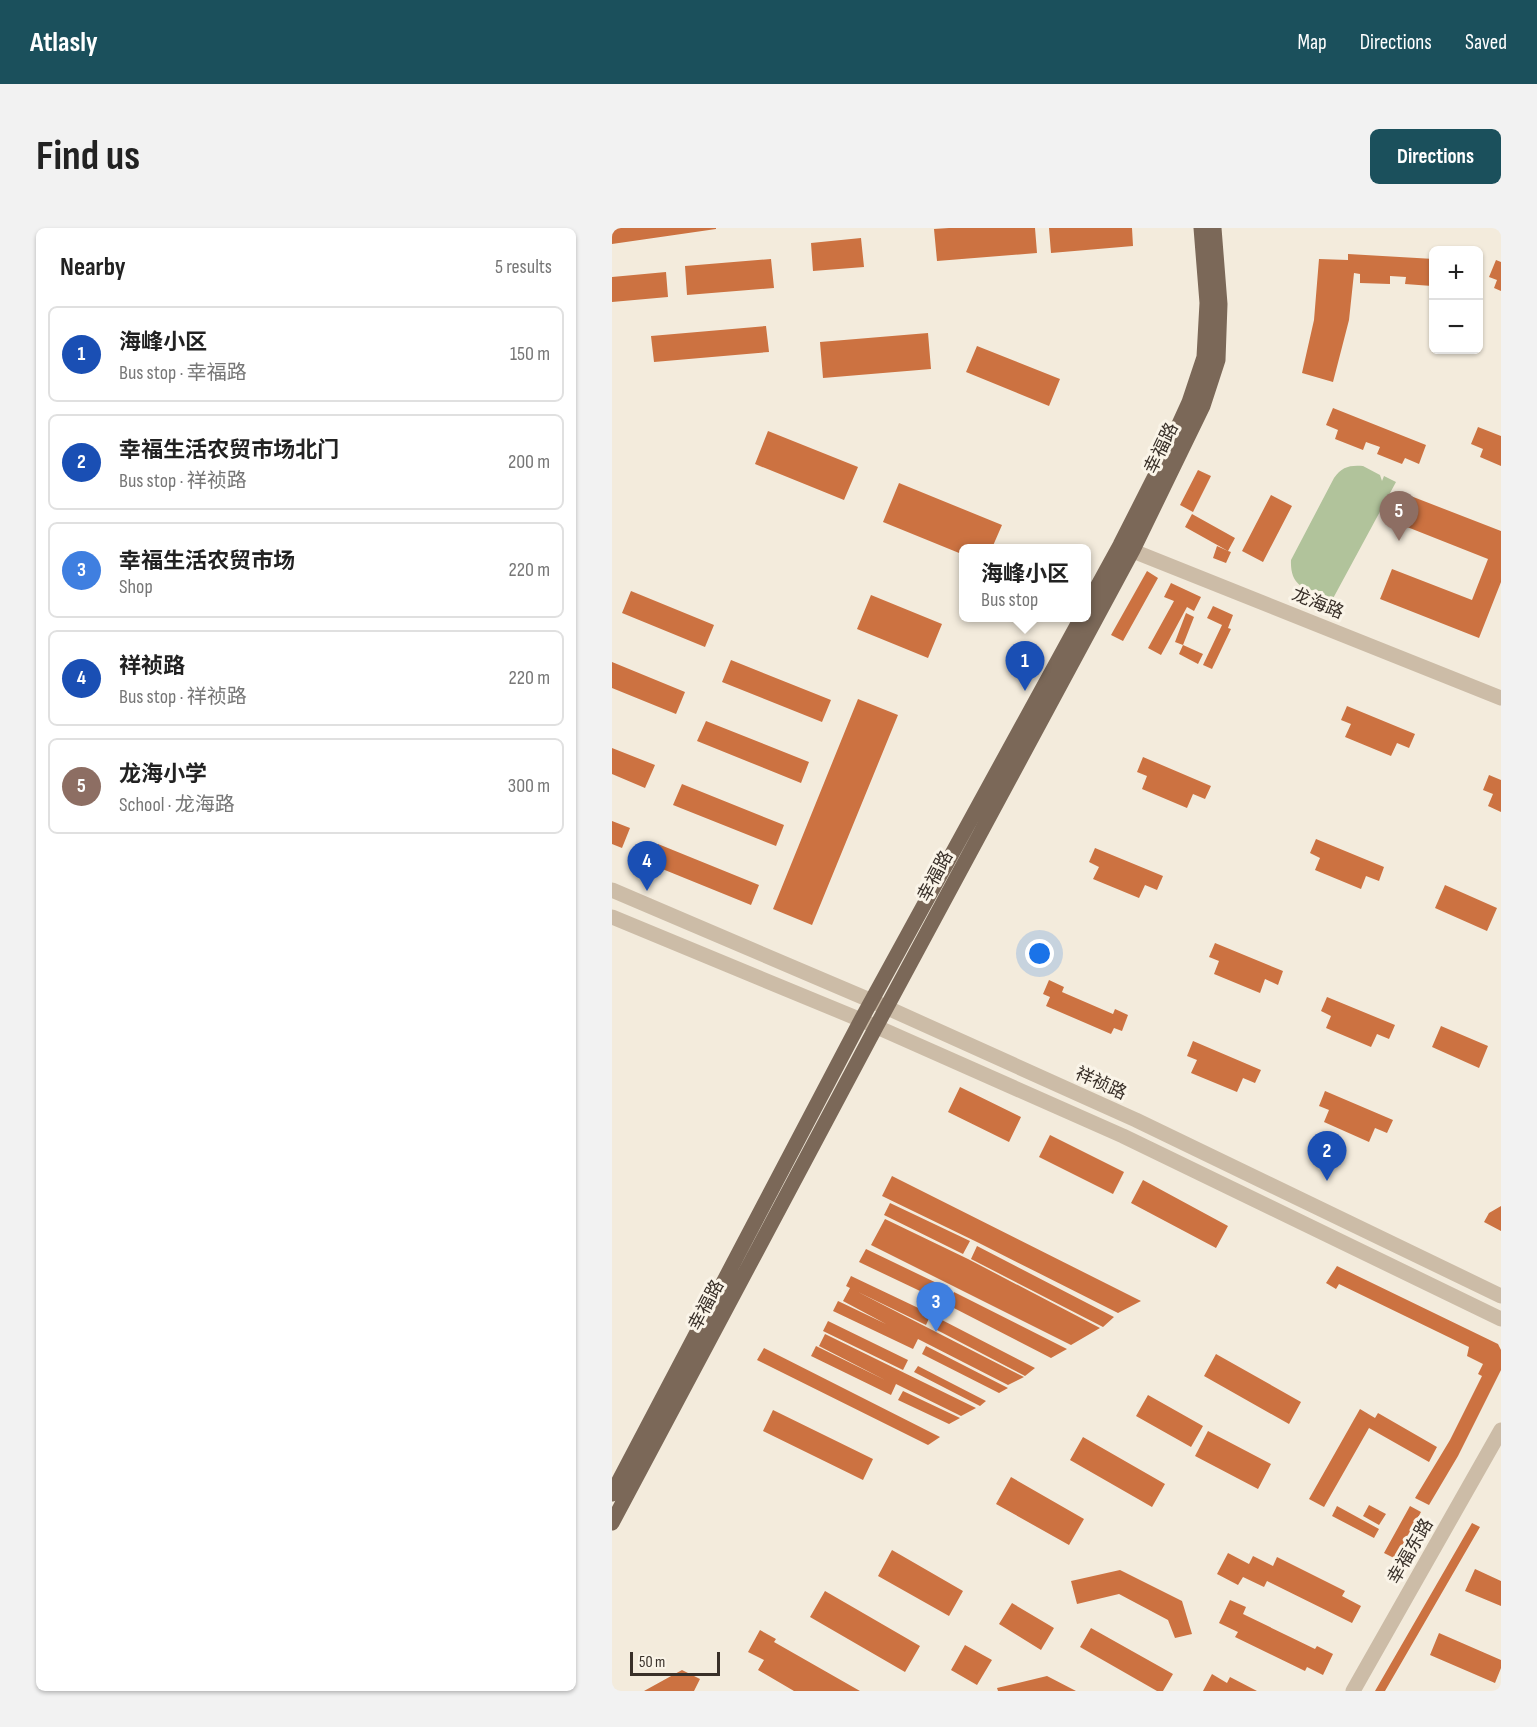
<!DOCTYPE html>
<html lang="en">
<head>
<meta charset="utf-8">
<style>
	body { margin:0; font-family:"Sofia Sans Condensed","Noto Sans SC",sans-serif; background:#f2f2f2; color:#222 }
	.controls { position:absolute; right:18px; top:18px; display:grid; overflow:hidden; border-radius:9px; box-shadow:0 2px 4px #0004 }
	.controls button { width:54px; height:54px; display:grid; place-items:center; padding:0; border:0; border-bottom:2px solid #e0e0e0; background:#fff; color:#222; font:30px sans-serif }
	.scale { position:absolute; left:18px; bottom:15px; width:90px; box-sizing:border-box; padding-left:6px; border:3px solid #382f28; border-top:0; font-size:16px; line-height:21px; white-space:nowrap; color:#382f28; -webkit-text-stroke:4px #faf4e8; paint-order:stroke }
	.you { position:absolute; left:428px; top:726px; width:21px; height:21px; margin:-15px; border:4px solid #fff; border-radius:50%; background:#1a73e8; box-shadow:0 0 0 9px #1a73e833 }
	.badge { display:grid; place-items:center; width:39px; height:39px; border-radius:50%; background:#1b505c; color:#fff; font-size:20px; font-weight:700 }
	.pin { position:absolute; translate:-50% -50px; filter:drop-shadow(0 2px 3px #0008) }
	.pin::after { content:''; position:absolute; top:32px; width:21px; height:18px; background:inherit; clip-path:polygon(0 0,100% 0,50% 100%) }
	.popup { position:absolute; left:347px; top:316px; width:132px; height:78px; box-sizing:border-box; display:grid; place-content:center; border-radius:9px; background:#fff; filter:drop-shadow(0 2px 4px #0005); font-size:20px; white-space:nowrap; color:#767676 }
	.popup b { font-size:22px; color:#222 }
	.popup::after { content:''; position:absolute; left:50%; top:100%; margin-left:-12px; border:12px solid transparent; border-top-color:#fff }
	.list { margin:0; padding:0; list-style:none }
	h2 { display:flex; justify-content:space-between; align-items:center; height:78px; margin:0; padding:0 24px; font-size:26px }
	h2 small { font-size:20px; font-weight:400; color:#767676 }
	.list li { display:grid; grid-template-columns:39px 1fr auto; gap:18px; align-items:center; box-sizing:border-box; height:96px; margin:0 12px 12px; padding:0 12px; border:2px solid #e0e0e0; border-radius:9px }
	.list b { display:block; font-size:22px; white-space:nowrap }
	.list p { margin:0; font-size:20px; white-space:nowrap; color:#767676 }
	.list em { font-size:20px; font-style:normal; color:#767676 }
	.map { position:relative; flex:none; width:889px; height:1463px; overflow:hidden; border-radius:9px }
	header { display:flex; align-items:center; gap:36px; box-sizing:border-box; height:84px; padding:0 30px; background:#1b505c; color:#fff }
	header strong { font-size:28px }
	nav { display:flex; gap:33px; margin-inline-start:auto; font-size:21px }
	.intro { display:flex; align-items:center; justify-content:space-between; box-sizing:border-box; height:144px; padding:0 36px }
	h1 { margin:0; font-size:42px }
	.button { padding:15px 27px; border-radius:9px; background:#1b505c; color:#fff; font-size:21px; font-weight:700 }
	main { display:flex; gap:36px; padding:0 36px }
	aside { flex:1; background:#fff; border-radius:9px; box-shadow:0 2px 4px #0004 }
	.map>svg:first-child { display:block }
	.green { fill:#b1c39b }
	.building { fill:#cc7241 }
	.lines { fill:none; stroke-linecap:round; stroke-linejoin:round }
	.minor { stroke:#ccbca7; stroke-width:15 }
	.major { stroke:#7b6858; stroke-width:15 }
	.labels { text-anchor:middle; stroke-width:6; stroke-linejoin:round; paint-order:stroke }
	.street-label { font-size:18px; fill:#382f28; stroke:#faf4e8 }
</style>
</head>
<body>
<header>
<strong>Atlasly</strong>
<nav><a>Map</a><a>Directions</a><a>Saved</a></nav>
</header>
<div class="intro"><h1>Find us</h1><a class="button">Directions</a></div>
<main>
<aside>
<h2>Nearby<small>5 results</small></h2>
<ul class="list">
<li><span class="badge" style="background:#1a4fb4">1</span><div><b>海峰小区</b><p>Bus stop · 幸福路</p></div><em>150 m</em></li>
<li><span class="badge" style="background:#1a4fb4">2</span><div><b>幸福生活农贸市场北门</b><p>Bus stop · 祥祯路</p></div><em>200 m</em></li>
<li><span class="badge" style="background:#3f7fe0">3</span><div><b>幸福生活农贸市场</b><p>Shop</p></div><em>220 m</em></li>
<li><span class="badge" style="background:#1a4fb4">4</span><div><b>祥祯路</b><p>Bus stop · 祥祯路</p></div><em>220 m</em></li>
<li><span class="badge" style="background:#8d6e63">5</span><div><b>龙海小学</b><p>School · 龙海路</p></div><em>300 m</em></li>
</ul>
</aside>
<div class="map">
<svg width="889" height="1463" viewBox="0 0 889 1463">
	<rect width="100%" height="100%" fill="#f3ebdc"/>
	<path class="green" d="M751,238L768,247L770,253L772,248L784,254L718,376L708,371L711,363C689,363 678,354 679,332L722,250C730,239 737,237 751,238Z"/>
	<path class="building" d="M6,0H104V1L0,16V1Z
		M337,0H423L425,25L325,33L322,1Z
		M437,0H520L521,18L439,25Z
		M249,10L252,39L201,43L199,15Z
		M736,26L822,31V51L820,58L793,56L794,49L778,48V56L748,55V46L742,45L737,92L721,154L690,145L702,92L707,31L736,32Z
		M159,31L162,60L75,67L73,38Z
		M884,32L889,34V63L882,60L885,52L877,49Z
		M54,44L56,69L0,74V49Z
		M154,98L157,124L42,134L39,108Z
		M316,105L319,141L211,150L208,114Z
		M365,118L448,151L437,178L354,144Z
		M721,180L814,217L807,236L793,230L790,236L765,226L768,219L754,214L751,222L723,211L726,202L714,197Z
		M866,199L889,208V238L868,229L871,221L859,216Z
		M156,203L246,239L232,272L143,236Z
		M586,242L599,248L581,284L568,277Z
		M287,255L390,297L380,320H352V327L271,294Z
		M791,265L889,303V354L867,410L768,371L780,341L860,372L876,331L780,293Z
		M659,267L680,278L651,334L630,323Z
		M580,286L623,310L616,323L619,324L614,335L601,330L605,318L616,323L573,299Z
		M535,343L546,350L511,413L499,407Z
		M559,355L589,369L582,383L575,379L549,427L536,420L562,373L552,369Z
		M19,363L102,397L93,419L10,385Z
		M259,367L330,396L316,430L245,401Z
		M601,378L621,387L616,400L619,401L600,441L591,437L610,397L595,390Z
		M574,385L582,389L571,417L563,414Z
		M571,417L591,426L586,436L567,426Z
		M119,432L219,472L210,494L110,454Z
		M0,434L73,464L64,486L0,460Z
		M246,471L286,487L200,697L161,681Z
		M735,478L803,506L797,520L785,515L779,528L733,509L739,496L729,492Z
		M94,493L197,534L189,555L85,513Z
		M0,520L43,537L33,560L0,546Z
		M531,529L599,558L593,571L581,566L575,580L530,561L535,548L525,544Z
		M877,547L889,552V584L876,578L881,566L871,562Z
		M70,556L172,597L164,618L61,577Z
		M0,593L18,600L10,620L0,616Z
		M704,611L772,639L767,653L754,648L749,661L703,642L708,630L698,625Z
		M46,616L147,657L139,677L38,636Z
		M483,620L551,648L545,662L533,657L527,670L481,651L487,639L477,634Z
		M833,657L885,680L875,703L823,680Z
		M603,715L671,743L666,757L653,751L648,765L602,746L607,733L597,729Z
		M437,752L452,759L450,764L501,786L503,781L516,787L510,803L502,800L499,806L434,778L438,769L431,766Z
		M715,769L783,797L777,811L765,806L759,819L714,800L719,788L709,783Z
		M829,798L876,818L867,840L820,819Z
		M581,813L649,842L643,855L631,850L625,864L579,845L585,832L575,828Z
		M348,859L409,889L397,914L336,884Z
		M713,863L781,892L775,905L763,900L757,914L712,894L717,882L707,878Z
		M438,907L512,944L501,966L427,929Z
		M280,948L529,1073L506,1085L367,1015L270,968Z
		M531,952L616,998L604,1020L519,975Z
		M278,975L358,1013L351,1026L272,987Z
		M889,978V1003L872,994L877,985Z
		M273,991L356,1031L488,1100L459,1117L259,1017Z
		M365,1018L502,1089L491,1099L359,1031Z
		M254,1021L333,1059L327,1072L247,1034Z
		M725,1038L886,1116L889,1122V1142L846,1228L817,1277L803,1270L838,1212L870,1148L866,1146L871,1136L855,1128L857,1119L727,1056L724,1061L714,1055Z
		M239,1048L319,1086L314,1097L246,1064L412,1149L396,1157L306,1111L301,1121L221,1083L226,1073L274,1096L231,1073L238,1060L234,1058Z
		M342,1064L455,1121L439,1130L336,1077Z
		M328,1091L423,1140L413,1148L323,1101Z
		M216,1093L296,1132L291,1142L211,1103Z
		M213,1106L364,1180L349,1188L284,1156L279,1167L199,1128L204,1118L273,1152L207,1118Z
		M314,1118L396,1160L387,1165L310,1126Z
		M152,1120L328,1209L316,1217L145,1132Z
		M604,1126L689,1174L677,1196L592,1148Z
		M306,1138L374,1173L368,1178L302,1144Z
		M291,1163L348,1190L337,1196L286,1172Z
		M536,1167L591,1198L579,1219L524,1188Z
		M748,1181L763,1190L766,1185L825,1219L817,1234L757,1200L712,1279L697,1271Z
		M161,1182L261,1231L251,1252L151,1203Z
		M596,1203L659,1236L646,1261L583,1228Z
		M471,1209L553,1256L540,1279L458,1232Z
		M399,1249L472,1291L457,1317L384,1276Z
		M757,1277L774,1286L767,1297L751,1288Z
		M725,1278L767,1301L762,1310L720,1288Z
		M798,1278L809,1284L784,1331L772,1325Z
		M860,1295L868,1299L773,1463H763Z
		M280,1322L351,1363L337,1388L266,1348Z
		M616,1325L637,1336L641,1328L661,1338L665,1329L733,1363L730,1368L749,1378L740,1395L655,1353L652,1359L631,1349L626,1357L605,1346Z
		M863,1341L889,1353V1378L853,1363Z
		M508,1342L570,1373L580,1406L563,1410L556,1392L507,1366L465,1376L459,1353Z
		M213,1363L308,1418L293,1444L198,1389Z
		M618,1372L634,1379L631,1386L703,1421L705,1418L721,1426L711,1447L695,1439L693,1443L623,1409L626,1404L607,1395Z
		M400,1375L442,1400L429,1422L387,1396Z
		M479,1400L561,1446L551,1463H545L468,1419Z
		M148,1402L164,1411L162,1414L248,1463H182L146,1442L152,1432L136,1424Z
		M827,1405L889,1432V1440L883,1455L818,1427Z
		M353,1417L380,1432L365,1457L339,1442Z
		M70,1442L88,1451L82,1463H32Z
		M600,1446L615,1455L618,1449L645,1463H591Z
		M435,1448L464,1463H386L385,1460Z"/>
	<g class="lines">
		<path class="minor" d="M511,319L889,470
			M0,662L260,773L524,892L889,1068
			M0,689L249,792L511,908L889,1091
			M741,1463L889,1202"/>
		<path class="major" d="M474,379L508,317L546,242L577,174L592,129L595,75L589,0
			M0,1266L249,792L469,390
			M0,1295L264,799L521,322L591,178L606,132L608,76L602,0"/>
	</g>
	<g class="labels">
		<g class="street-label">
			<text transform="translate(549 220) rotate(-64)" y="6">幸福路</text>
			<text transform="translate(706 375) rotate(22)" y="6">龙海路</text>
			<text transform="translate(323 648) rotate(-62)" y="6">幸福路</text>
			<text transform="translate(489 855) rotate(24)" y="6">祥祯路</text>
			<text transform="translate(94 1077) rotate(-62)" y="6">幸福路</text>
			<text transform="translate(798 1323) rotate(-60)" y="6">幸福东路</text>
		</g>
	</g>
</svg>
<div class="controls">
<button>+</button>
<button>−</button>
</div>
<div class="scale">50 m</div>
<div class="you"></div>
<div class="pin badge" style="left:413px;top:463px;background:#1a4fb4">1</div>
<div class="popup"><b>海峰小区</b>Bus stop</div>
<div class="pin badge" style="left:715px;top:953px;background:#1a4fb4">2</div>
<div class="pin badge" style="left:324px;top:1104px;background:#3f7fe0">3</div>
<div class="pin badge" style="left:35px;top:663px;background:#1a4fb4">4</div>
<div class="pin badge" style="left:787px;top:313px;background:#8d6e63">5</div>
</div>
</main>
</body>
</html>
